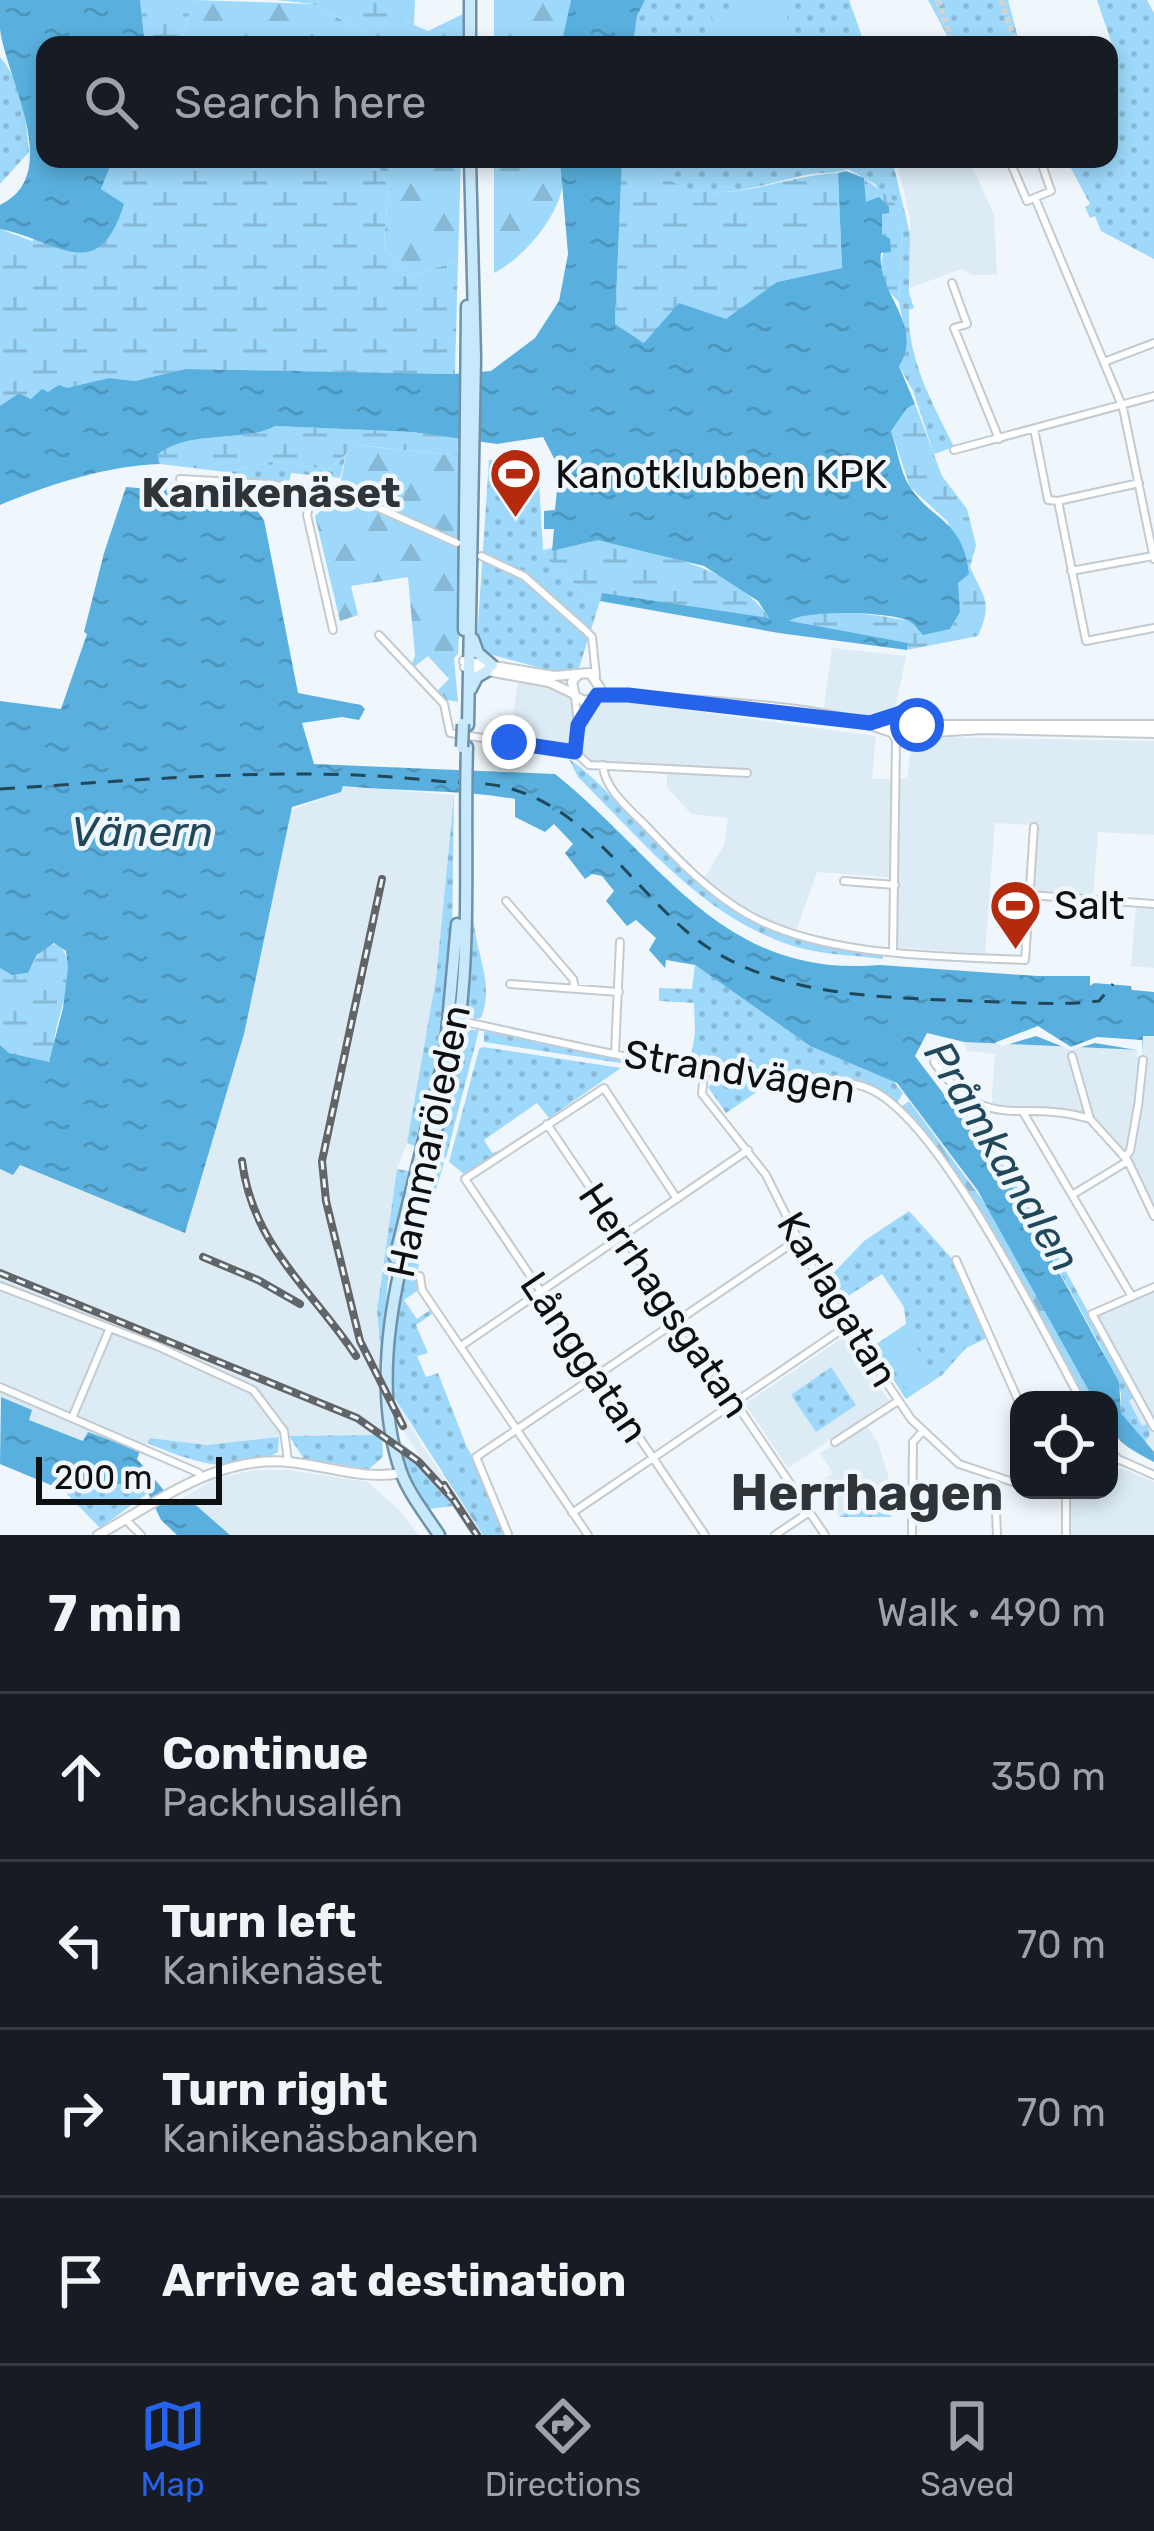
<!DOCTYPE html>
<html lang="en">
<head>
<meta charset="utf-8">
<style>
	body { margin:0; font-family:Rubik,sans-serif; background:#20242c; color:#f1f3f6 }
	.controls { position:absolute; right:36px; bottom:36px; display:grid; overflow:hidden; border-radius:24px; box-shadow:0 6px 18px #0003 }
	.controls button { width:108px; height:108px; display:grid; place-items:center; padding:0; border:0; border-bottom:3px solid #363941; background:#171b24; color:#f1f3f6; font:60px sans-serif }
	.scale { position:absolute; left:36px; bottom:30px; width:186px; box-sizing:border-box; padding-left:12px; border:6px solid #0d0f11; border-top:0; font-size:33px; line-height:42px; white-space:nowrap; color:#0d0f11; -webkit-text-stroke:9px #eff7fc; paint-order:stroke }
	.stop { position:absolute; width:36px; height:36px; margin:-27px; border:9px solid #2563eb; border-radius:50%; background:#fff }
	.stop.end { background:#2563eb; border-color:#fff; box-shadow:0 3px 12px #0008 }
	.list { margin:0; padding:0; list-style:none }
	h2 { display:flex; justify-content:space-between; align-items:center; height:156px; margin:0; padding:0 48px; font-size:51px }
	h2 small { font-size:39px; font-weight:400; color:#9ea1a6 }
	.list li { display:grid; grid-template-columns:78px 1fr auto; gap:36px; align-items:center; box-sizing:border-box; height:168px; padding:0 48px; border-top:3px solid #363941 }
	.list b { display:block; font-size:45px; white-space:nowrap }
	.list p { margin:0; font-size:39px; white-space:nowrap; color:#9ea1a6 }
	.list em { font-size:39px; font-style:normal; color:#9ea1a6 }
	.icon { flex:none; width:66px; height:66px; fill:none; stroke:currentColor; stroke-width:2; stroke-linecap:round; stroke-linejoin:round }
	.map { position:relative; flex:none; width:1154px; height:1535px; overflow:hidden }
	.search { position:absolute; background:#171b24; box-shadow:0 6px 18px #0003; left:36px; right:36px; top:36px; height:132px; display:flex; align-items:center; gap:30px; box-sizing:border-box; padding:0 42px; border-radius:24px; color:#9ea1a6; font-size:45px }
	.sheet { height:828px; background:#171b24 }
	nav { display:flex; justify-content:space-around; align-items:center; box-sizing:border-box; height:168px; border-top:3px solid #363941; background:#171b24; font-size:33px; color:#9ea1a6 }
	nav a { display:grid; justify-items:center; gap:6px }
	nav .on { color:#2563eb }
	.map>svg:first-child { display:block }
	.built { fill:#dcebf4 }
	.grass { fill:url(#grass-dots) }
	.forest { fill:url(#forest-firs) }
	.wetland { fill:url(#wetland-marsh) }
	.pitch { fill:#9ed9fb }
	.water { fill:url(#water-ripples) }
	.pier { fill:#eff7fc }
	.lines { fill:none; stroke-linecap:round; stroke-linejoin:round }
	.ferry { stroke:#21475b; stroke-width:3; stroke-dasharray:15 12; stroke-linecap:butt }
	.minor-tunnel { stroke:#cdd4d9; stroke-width:6; stroke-dasharray:6 3; stroke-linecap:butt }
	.minor-casing { stroke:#c3cbd0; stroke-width:10 }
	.tertiary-casing { stroke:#c3cbd0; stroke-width:12 }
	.primary-casing { stroke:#6e92a7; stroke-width:15 }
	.minor { stroke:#fff; stroke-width:6 }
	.tertiary { stroke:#fff; stroke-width:8 }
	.primary { stroke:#c8e8fb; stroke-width:10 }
	.rail-casing { stroke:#616568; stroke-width:8 }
	.rail { stroke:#eff7fc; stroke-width:3; stroke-dasharray:9; stroke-linecap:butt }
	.primary-bridge-casing { stroke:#6e92a7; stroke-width:15; stroke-linecap:butt }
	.primary-bridge { stroke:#c8e8fb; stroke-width:10 }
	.route { stroke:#2563eb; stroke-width:15 }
	.labels { text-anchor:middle; stroke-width:9; stroke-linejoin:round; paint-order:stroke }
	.poi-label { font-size:39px; fill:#0d0f11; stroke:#eff7fc; text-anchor:start }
	.street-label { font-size:39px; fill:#0d0f11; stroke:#eff7fc }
	.neighbourhood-label { font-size:42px; font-weight:bold; fill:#2e3438; stroke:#eff7fc }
	.water-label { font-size:42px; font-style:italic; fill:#21475b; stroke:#eff7fc }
	.district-label { font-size:51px; font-weight:bold; fill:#2e3438; stroke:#eff7fc }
</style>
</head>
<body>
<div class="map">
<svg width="1154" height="1535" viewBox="0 0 1154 1535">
	<defs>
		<pattern id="grass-dots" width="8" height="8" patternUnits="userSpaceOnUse" patternTransform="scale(3)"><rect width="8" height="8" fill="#9ed9fb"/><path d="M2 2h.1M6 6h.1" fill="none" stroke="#87b9d6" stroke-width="1.8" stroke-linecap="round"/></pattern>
		<pattern id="forest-firs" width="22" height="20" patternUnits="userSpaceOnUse" patternTransform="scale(3)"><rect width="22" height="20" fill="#9ed9fb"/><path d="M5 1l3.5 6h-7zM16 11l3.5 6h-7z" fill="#87b9d6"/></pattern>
		<pattern id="wetland-marsh" width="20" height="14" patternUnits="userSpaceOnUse" patternTransform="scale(3)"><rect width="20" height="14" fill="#9ed9fb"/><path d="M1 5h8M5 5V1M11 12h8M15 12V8" fill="none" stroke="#87b9d6"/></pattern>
		<pattern id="water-ripples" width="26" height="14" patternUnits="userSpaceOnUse" patternTransform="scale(3)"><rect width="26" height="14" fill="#59b0de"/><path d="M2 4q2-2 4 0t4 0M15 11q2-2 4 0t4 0" fill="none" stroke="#4c96bd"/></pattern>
	</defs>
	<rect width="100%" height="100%" fill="#eff7fc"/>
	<path class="built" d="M905,159H969L994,215L997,275H973L962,269L910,288V217L897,163Z
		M832,648L906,656L895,711L870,720L823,714Z
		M518,680L557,687L585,705L619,701L876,736L872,779H907L910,754L929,737L1154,741V835L1098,832L1093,898L1029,895L1032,825L995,823L985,954L895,947L897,878L817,872L797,929L773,924L723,896L703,880L724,845L728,818L691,814L667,787V770L598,769L587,757L571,749L510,739Z
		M343,786L454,795L436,979L419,1095L407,1143L397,1169L377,1311L382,1362V1435L279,1437L207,1445L151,1438L140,1451L88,1432L84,1441L29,1420L0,1398V1169L13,1175L19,1165L185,1233L244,1034L289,811L341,792Z
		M1136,905L1154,907V968L1131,966Z
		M1143,1036H1154V1222L1141,1188L1122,1158L1093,1126L1079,1119L991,1111L995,1054L967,1051L964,1042L1141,1050Z
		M1154,1289V1452L1144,1444L1150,1435L1148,1425L1142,1427L1128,1400L1133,1397L1092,1315Z
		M845,1336L889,1400L788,1468L745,1404Z
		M392,1394L421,1444L483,1535H471L434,1479L399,1447L397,1438L423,1461L392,1414Z
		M866,1425L878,1443L890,1482L839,1517L816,1484L833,1473L820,1453Z
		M1121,1468L1154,1482V1535H1069V1496L1087,1490H1109V1478Z
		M255,1470H288L368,1482L397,1508L419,1535H230L190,1500L175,1503L216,1478Z"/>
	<path class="grass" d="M645,0H849L865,45H633L637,16Z
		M928,0H1008L1020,45H952Z
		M1097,0H1147L1154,13V259L1101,231L1095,216L1090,218L1085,207L1090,204L1066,159H1109L1114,50Z
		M0,57C24,85 25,117 29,152L0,184Z
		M646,159H901L893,163L910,234L909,293L914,308L909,310C907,359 933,404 954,447L934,454L913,391L899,366L904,327L899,302L902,224L875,184L848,169C835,174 824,172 811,174C753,185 690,216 646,159Z
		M346,455L340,478L291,473L289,484L240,480L226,472L275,461L328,470Z
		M489,460L538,464L543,550L554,569L600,601L579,668L553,671L481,652L477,640Z
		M154,481L263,489L274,507L255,508L247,497L147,489Z
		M569,759C594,776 615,801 637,823C718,906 762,946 883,952V959C853,955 819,955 790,945C702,916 642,840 578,777Z
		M454,795L452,947L446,1018L416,1147L407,1143L436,979Z
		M469,849C475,873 470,900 474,925C478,957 494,986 481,1018L475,1019L466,1010Z
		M695,965L810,1046L893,1081L903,1093L897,1103C838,1063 757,1073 690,1063L695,1033L694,1003L659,1001V988L692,989Z
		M470,1030H479L446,1158L432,1154L462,1038Z
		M484,1031L628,1060L627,1064L484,1042Z
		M483,1047L621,1068L549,1118L537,1103L484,1140L492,1153L504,1149L464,1174L449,1162L479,1049Z
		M715,1081L767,1085L726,1113L708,1087Z
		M948,1097H955C1029,1193 1076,1292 1134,1397L1129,1401L1142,1426L1148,1424L1150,1435L1144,1444L1121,1413V1393L1101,1347L1024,1207L1000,1166Z
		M433,1159L444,1163L420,1242L417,1291L404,1300L417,1319L430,1310L432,1314L416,1325L428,1353L417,1356L426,1377L438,1373L466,1445L513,1535H488C468,1505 400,1415 395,1386C383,1320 418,1224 433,1159Z
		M397,1169L409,1171L389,1264L382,1362L377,1311Z
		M909,1211L954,1261L987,1338L966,1348L942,1375L906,1399L872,1347L906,1324L904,1307L882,1274L839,1302L825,1282L864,1241Z
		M831,1367L856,1405L816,1432L791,1395Z
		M382,1435L383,1457L369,1469L304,1459L289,1436Z
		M279,1437L278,1452C235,1479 188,1460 147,1443L150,1438L207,1445Z
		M399,1447L434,1479L453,1506L429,1509L402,1463Z
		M890,1482L891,1517H839Z
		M123,1484L148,1493L100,1528L66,1493L69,1486Z"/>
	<path class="forest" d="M194,0L314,4L372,37L388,14L428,31L465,13L464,45H179Z
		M494,0H571L561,45H494Z
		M375,159H461L458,261L406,277L384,246L388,187Z
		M494,159H560C561,168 564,181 562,189C555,221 522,259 494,273Z
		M356,445L461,456L459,633L458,654L454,658L458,702L442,699L436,692L449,679L428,656L413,668L411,665L415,656L408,577L351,586L358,615L340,621L315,516L338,495L346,455Z
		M909,1101L987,1206L1094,1400H1087L968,1190L902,1106Z
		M395,1367V1389L416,1427L437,1434L432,1452L488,1535H483L392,1394Z"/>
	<path class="wetland" d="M140,0H194L179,45H145Z
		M275,0H415L414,25L388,15L372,37L314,4Z
		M113,159H375L388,187L384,246L406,277L458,261L455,374L185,369L135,381L109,378L31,399L19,393L0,406V229L32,241L101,189Z
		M622,159H646C697,223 773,175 838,173L842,268L777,282L726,320L644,343L615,324Z
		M864,178L894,201L902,224L899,302C880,283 875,264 890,240L882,234V214L866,203Z
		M915,404L942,476L967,509L976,545L970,567C984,598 993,602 978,636L907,650L908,643L789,622C820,599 912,622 950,629L960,612L948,522L910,487L891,430L907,408Z
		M275,426L414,432L462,438L461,456L357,445L328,470L275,461L226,472L160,464L156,455C188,429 246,443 275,426Z
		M597,540C659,555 731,563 770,619L602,594L600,601L554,569L543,550Z
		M58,944C86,971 49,1023 54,1055L47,1063L9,1053L0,1045V968L12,975L28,973C36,960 40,944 58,944Z"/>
	<path class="pitch" d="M753,0H782L796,45H721L711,14Z
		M907,1333L933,1372L906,1389L881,1350Z"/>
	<path class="water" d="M0,0H140L145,45H45V159H113L101,189L124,204C98,288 58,240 0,229V205C65,174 5,76 0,29C0,20 0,9 0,0Z
		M571,0H645L637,16L633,45H561Z
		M560,159H622L615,324L644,343L679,303L726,319L777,282L842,268L838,173L846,171L864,178L866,202L879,197L889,207V213L882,214V234L890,239L891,252L881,253C876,293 925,325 899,366L915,404L907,408L891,431C897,447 900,472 910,487C932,521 963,519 969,574L958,583L960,612L950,629L923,635C918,630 915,624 909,621C891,612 806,609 790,621L908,643L907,650L779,633L600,601L602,593L769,618L758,601L704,566L597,540L552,551L554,529H544V511L555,510L559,468L543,437L497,444L414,432L275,426C246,443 188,429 157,455L160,464C105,466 51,484 0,505V406L19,393L31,399L42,389L48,392L59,385L67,388L109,378L135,381L185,369L455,374L491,371L535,338L559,301L568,254Z
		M126,487L247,497L264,520L298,693L361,705L365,709L359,720L342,717L302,723L314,764L555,774C662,859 721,979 880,965L1037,976H1090V986L1094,983L1131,986L1132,990L1154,992V1036H1143L1142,1050L964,1042L927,1033L915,1056L1008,1179L1119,1382L1121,1413L1154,1452V1462C1121,1444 1109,1440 1109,1400H1094L978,1191L897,1083L810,1046L695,965L666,960L665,968L649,950L656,938L636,920L627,926L606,901L614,891L602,876L592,874L585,879L565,853L573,844L554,824L545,832L515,817V799C459,789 401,792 343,786L341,792L292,807L244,1034L185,1233L20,1165L13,1175L0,1169V1045L9,1053L49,1062L63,1008L68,968L66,951L54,943L37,955L28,973L12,975L0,968V701L61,709L87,634L84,632L104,553Z
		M1,1397L32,1410L29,1420L83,1441L88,1432L140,1451L137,1459L175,1503L190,1500L230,1535H177L161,1520L148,1493L123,1484L53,1486L0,1464Z"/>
	<path class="pier" d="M1038,1026L1071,1047L1097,1037L1142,1040V1056H1137V1050L1095,1043L1071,1050L1036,1036L1003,1046L994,1043Z"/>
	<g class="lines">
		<path class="ferry" d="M0,789C145,780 292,765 437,781C458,783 480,782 500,786C581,803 627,880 685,930C762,997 875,997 971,1001C1014,1002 1056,1006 1099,1001L1113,984"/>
		<path class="minor-tunnel" d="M938,0L953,45
			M1001,0L1016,45"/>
		<defs>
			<path id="minor" d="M1009,159L1027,201L1051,191L1040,159
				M1035,198L1123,408L1154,559
				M952,283L967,324L954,328L999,439
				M1104,362L1154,343
				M1034,429L1048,500L1058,501L1086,641L1154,628
				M954,450L1154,396
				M180,479L267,484L354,497L457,543
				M313,491L307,515L333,630
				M1058,501L1139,483
				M481,556L524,576L585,630L592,637L596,676
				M1071,571L1153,556
				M379,635L444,704L450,733L575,752L589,765L747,773
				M575,696L578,725L575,752
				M579,721L594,699
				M603,765C604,790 633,812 650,830C679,861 709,892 747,914C822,957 940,956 1025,960L1034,827
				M844,881L895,885
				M1029,895L1154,904
				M506,901L573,979L575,988
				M893,951L896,739
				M510,984L619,992
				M461,1021C541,1038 622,1058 703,1071C750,1079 835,1071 874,1091C944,1128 1040,1326 1081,1400
				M615,1053L620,942
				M1072,1056L1090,1119L1128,1161L1154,1216
				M934,1062C987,1137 1020,1097 1090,1119
				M704,1072L702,1094L766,1175L821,1285L911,1419L959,1464L1019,1484
				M1139,1097L1143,1060
				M1023,1112L1131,1295
				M547,1124L825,1535
				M1125,1157L1130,1151L1139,1100
				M1072,1195L1128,1161
				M677,1199L604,1088L465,1179L705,1535
				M956,1260L1019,1402
				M420,1276L422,1290L588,1535
				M0,1286L157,1346L253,1390L284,1431L288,1461
				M1154,1287L1092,1314L1154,1427
				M461,1346L748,1150
				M0,1387L199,1473L201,1477
				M72,1418L110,1328
				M835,1442L898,1401
				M1109,1449L1118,1459L1154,1475
				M1109,1467L1118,1459
				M995,1489L997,1535
				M572,1513L847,1326
				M126,1520L141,1535
				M508,1534L476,1457L797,1240
				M775,1535L808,1513
				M912,1535L913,1442L923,1431
				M1066,1535V1490"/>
			<path id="tertiary" d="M464,661L554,676L590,673L600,688L594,699L584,701L575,696L572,682L578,675
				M465,667L549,682L572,693
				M597,695H628C709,703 817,704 891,732
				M916,721L935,725H1154
				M871,723L907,713L916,721L915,733L907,739L896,738L890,729L892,719
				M915,733L984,729L1154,733
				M98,1535C158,1502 216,1455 289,1462C328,1466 363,1480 401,1473"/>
			<path id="primary" d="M470,45V0
				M464,630L467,306
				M473,639L478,653L492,665
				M471,689L477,677L487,671
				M468,725L475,358L470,159
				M395,1258L445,1054L457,924
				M439,1535C426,1515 409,1494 401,1472C353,1334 438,1169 458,1032C471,939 464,841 467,747"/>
		</defs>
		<use href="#minor" class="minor-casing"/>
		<use href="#tertiary" class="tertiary-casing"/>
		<use href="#primary" class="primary-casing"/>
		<use href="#minor" class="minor"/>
		<use href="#tertiary" class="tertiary"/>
		<use href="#primary" class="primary"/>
		<defs>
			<path id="rail" d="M382,879L322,1161L326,1201L360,1341L403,1426
				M242,1161C253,1247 311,1288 356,1356
				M203,1257L258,1280L300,1304
				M0,1273L357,1418L418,1461L452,1498
				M444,1485L477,1535"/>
		</defs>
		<use href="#rail" class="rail-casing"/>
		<use href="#rail" class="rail"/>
		<defs>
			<path id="primary-bridge" d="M462,747L463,724"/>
		</defs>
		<use href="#primary-bridge" class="primary-bridge-casing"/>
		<use href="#primary-bridge" class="primary-bridge"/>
	</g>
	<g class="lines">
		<path class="route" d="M509,742L575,752L578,725L597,695H628L870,723L904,712L913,716L917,725"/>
	</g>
	<defs>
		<symbol id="stadium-pin" viewBox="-11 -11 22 30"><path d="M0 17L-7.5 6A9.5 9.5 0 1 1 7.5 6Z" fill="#b5290c" stroke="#eff7fc"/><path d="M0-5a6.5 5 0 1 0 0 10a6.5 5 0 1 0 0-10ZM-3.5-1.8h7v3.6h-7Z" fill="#fff"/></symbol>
	</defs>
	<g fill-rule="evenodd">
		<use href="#stadium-pin" x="486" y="444" width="59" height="81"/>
		<use href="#stadium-pin" x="986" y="876" width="59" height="81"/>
	</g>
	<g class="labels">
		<g class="poi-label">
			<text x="555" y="488">Kanotklubben KPK</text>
			<text x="1054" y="919">Salt</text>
		</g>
		<g class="street-label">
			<text transform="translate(740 1071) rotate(9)" y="14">Strandvägen</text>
			<text transform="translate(428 1141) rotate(-78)" y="14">Hammaröleden</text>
			<text transform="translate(838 1299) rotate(59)" y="14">Karlagatan</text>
			<text transform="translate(665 1300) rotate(56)" y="14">Herrhagsgatan</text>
			<text transform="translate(585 1357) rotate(56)" y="14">Långgatan</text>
		</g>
		<g class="neighbourhood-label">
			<text x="271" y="507">Kanikenäset</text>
		</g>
		<g class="water-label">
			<text x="142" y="846">Vänern</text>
			<text transform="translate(1003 1156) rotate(59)" y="15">Pråmkanalen</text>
		</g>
		<g class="district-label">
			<text x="867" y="1510">Herrhagen</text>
		</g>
	</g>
</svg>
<div class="controls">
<button><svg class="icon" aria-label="locate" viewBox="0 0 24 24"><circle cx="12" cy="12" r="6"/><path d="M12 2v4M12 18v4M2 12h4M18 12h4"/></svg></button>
</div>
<div class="scale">200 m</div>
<div class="stop" style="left:917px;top:725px"></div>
<div class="stop end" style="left:509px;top:742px"></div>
<div class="search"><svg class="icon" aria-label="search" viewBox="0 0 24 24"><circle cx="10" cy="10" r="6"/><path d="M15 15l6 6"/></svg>Search here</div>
</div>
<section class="sheet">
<h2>7 min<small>Walk · 490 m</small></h2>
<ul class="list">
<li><svg class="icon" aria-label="ahead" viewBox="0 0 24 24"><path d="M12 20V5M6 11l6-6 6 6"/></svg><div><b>Continue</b><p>Packhusallén</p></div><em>350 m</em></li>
<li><svg class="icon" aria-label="left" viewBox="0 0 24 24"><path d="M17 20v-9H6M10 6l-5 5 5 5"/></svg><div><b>Turn left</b><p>Kanikenäset</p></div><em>70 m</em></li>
<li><svg class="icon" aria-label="right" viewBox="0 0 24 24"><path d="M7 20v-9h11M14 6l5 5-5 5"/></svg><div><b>Turn right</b><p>Kanikenäsbanken</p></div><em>70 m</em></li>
<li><svg class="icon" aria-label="arrive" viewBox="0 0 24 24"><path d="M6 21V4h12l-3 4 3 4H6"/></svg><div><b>Arrive at destination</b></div></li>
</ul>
</section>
<nav>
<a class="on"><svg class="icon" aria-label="map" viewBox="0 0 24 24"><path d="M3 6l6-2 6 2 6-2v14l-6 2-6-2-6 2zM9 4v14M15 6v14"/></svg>Map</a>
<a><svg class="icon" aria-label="directions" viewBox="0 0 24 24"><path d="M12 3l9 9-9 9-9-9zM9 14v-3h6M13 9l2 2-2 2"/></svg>Directions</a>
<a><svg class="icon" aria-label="saved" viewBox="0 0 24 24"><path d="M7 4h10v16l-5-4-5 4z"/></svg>Saved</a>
</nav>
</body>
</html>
